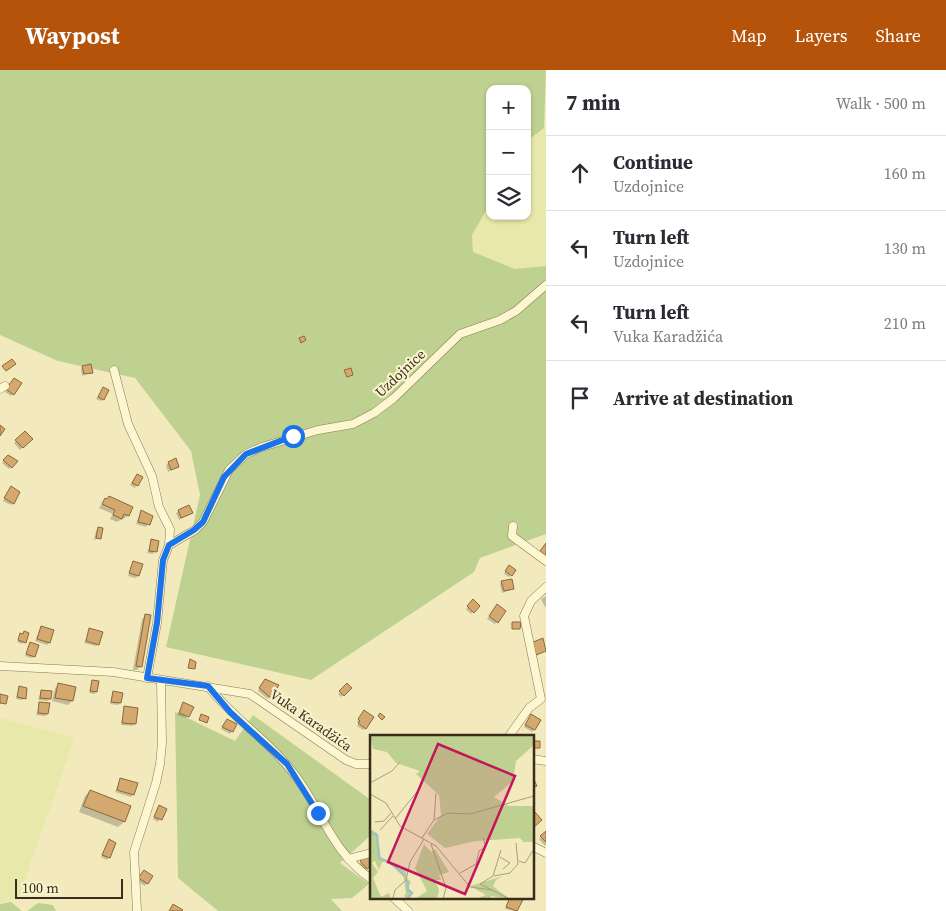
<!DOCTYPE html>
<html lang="en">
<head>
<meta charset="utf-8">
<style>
	body { margin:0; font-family:"Source Serif 4",serif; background:#f2f2f3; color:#2b2b33 }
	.controls { position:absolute; right:15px; top:15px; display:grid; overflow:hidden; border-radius:10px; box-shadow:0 1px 4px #0004 }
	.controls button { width:45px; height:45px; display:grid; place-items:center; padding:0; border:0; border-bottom:1px solid #e1e1e2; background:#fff; color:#2b2b33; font:25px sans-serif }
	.scale { position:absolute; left:15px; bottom:12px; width:108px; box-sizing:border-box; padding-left:5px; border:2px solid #392e1b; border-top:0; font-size:14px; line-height:18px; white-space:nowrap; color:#392e1b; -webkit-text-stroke:4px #f8f3cd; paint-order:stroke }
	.stop { position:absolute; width:15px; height:15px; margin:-11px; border:4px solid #1a73e8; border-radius:50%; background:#fff }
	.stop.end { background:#1a73e8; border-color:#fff; box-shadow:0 1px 5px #0008 }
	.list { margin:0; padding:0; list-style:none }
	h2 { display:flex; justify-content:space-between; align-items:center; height:65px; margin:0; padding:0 20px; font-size:21px }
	h2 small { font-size:16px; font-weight:400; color:#7c7c81 }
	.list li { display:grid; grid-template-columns:32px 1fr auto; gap:15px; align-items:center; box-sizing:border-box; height:75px; padding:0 20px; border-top:1px solid #e1e1e2 }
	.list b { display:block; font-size:19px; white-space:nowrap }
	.list p { margin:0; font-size:16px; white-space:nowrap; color:#7c7c81 }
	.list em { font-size:16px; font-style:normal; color:#7c7c81 }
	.icon { flex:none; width:28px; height:28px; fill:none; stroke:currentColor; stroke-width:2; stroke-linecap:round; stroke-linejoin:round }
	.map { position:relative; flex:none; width:546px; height:841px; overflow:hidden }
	header { display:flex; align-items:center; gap:30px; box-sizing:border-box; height:70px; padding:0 25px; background:#b45309; color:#fff }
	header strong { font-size:24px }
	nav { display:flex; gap:28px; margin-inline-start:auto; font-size:18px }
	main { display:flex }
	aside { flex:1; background:#fff }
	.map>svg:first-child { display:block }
	.farmland { fill:#e8e8aa }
	.green { fill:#bfd190 }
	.shadow { fill:#0003 }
	.building { fill:#d4a96f; stroke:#8d6738 }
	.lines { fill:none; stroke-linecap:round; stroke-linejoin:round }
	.minor-casing { stroke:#8b7a55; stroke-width:9 }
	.minor { stroke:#fcf6d1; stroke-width:8 }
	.route { stroke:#1a73e8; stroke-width:6 }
	.labels { text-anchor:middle; stroke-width:4.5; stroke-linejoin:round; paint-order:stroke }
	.street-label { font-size:14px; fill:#392e1b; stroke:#f8f3cd }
	.inset-river { fill:none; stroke:#a1c3be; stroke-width:2.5 }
	.inset-road { fill:none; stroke:#a89f7c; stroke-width:1 }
	.view { fill:#c2185b; fill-opacity:0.15; stroke:#c2185b; stroke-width:2.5 }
	.inset-edge { fill:none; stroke:#392e1b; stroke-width:2.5 }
</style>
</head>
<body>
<header>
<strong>Waypost</strong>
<nav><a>Map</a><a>Layers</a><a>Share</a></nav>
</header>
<main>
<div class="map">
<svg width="546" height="841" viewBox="0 0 546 841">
	<rect width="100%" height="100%" fill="#f2eabd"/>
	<path class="farmland" d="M546,51V196L515,199L473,182L472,165L490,134V146H527V71L544,58Z
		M0,648L75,668L18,828L0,833Z"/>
	<path class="green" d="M0,0H546L544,58L527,71V19H490V134L472,165L473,182L515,199L546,196V464L480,488L474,502L311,610L166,577L200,425L191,381L135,308L58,291L0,265Z
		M175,642L235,671L253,645L371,730V765L340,793L369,814L352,828L331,829L342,841H218L178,808Z
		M11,832L22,841H0V834Z
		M38,833L53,835L56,841H27Z"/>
	<path class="shadow" d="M83,297L91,302L82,306L81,299Z
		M12,312L13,324L11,326L5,322Z
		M103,318V329L101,331L96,329Z
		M25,362L31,369L20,380L14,373Z
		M8,386L16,391L9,399L2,393Z
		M175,390L178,397L168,402L166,395Z
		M137,405L141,407L135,418L130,415Z
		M9,420L13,433L11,435L3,431Z
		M105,429L128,446L117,452L110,449L113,444L99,438Z
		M189,436L192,443L179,450L176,443Z
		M141,441L151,447L146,457L136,454Z
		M98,459L100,468L94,470L96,461Z
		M152,471L158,472L153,484L147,483Z
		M133,492L138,506L135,508L128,506Z
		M507,499L511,505L509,507L504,504Z
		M502,512L513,519L502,523L500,514Z
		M546,526V537H545L541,529Z
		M473,531L478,536L471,544L466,539Z
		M495,538L505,541L495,554L487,549Z
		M146,545L141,596L137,600H133L142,549Z
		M41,557L49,573L47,575L35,571Z
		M90,559L98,574L96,576L84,573Z
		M21,564L24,572L22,574L17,572Z
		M30,573L34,586L32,588L25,586Z
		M93,611L96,622L94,624L89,623Z
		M263,612L278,615L268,629L258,621Z
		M58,615L74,618L72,631L68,635L52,631L55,618Z
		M347,615L350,618L341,627L338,624Z
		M19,618L25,628L22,630L16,629Z
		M41,621L50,629L47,631L38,630Z
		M113,623L120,633L118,635L110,634Z
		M40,633L47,644L45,646L36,645Z
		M183,634L188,646L186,648L177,645Z
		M124,638L135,654L132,656L121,655Z
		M362,644L365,658L363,660L357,656L359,653L357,652Z
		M529,648L534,660L532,662L524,657Z
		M225,653L236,655L230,664L221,659Z
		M120,710L133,724L131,727L115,722Z
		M90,721L130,736L124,752L118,757L79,742L85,726Z
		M159,737L160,749L158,752L153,749Z
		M546,763V775L545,776L539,769Z
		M109,771V787L107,790L101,787Z
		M366,787L371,795L364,801L359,794Z
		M142,804L152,806L145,816L137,811Z
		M510,827L522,829L516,841L505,839Z"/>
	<path class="building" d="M304,266L306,270L301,273L299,268Z
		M12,289L16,294L6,301L2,296Z
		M91,294L93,303L84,304L82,296Z
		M351,298L353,305L347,307L344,300Z
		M14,308L22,313L14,325L6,319Z
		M103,317L109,320L104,330L98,327Z
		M0,355L5,359L0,366Z
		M25,361L33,369L23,378L15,370Z
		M8,385L18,391L12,398L3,390Z
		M176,388L179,397L171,400L168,392Z
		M137,404L143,407L138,416L132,413Z
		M11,416L20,422L14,434L4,428Z
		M109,426L133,437L129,446L124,444L122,449L113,445L115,440L102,434L105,428L107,429Z
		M189,435L193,443L181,448L178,440Z
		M141,440L153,446L150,455L138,452Z
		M98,457L103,458L101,469L96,468Z
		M151,469L159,471L157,482L149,481Z
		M546,473V486L540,481Z
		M133,491L143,494L139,506L129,503Z
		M509,495L516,500L512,506L505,501Z
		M512,509L514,519L504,521L501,511Z
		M473,529L480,536L474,543L467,536Z
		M497,534L506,541L498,553L489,546Z
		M145,544L151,545L142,597L136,596Z
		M512,552H521L520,559H512Z
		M41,556L54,560L50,573L37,569Z
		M89,558L103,562L99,575L86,571Z
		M24,561L29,563L26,573L18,570L20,563L23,564Z
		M543,568L546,581L536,585L531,573Z
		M30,572L39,575L35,587L26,584Z
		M190,589L196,592L195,599L188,598Z
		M265,609L279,615L271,628L259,618Z
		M92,610L99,611L97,622L90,621Z
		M58,613L76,617L73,631L55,628Z
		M347,613L352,618L344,626L339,621Z
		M19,616L27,618L26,629L17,627Z
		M41,620L52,621L51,629L40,628Z
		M113,621L123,623L121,633L111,632Z
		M0,624L8,626L6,634L0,633Z
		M39,632L50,633L48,644L38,643Z
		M183,632L194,637L189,647L179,643Z
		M124,636L138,638L136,654L122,653Z
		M364,640L374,647L366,659L358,653L360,651L358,649Z
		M380,643L385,647L382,650L378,646Z
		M201,644L209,647L207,653L199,650Z
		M531,644L541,650L535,660L525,655Z
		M227,649L237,654L233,662L222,657Z
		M532,671H540V678H532Z
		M120,708L138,713L134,725L117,720Z
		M533,708L537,716L532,718V709Z
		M90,720L131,736L125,752L83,736Z
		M159,735L167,739L162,750L154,747Z
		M535,742L542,750L533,758L532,744Z
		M546,761V772L540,766Z
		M109,769L116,773L110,788L102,785Z
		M367,785L371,791V796L367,799L360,791Z
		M144,800L153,806L148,814L138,808Z
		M510,827L524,828L517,841L506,837Z
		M173,834L183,840L182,841H169Z"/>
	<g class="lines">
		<defs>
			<path id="minor" d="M114,300L128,354L152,406L159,437L170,459L169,475
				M0,319L5,316
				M513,456L512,466L546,491
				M0,596L113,602L250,624L346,690L356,694H371
				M147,608L157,553L163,490L169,475L195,460L203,452L229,400L246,384L262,377L318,360L353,354L374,343L394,328L460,264L500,250L516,241L546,215
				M208,616C231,646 262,666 286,694C319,731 328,779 371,809
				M509,666L529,638L541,629L524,546L531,531L546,517
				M532,689L546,691
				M532,776L546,783
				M348,789L371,783
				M393,827L408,841
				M137,841L134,782L156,713L160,694L162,673L161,611"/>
		</defs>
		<use href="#minor" class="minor-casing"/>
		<use href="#minor" class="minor"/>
	</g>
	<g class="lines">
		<path class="route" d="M293,366L246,384L224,407L203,452L194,460L169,475L163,490L157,553L147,608L208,616L230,642L287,694L318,743"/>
	</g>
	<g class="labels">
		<g class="street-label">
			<text transform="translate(400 303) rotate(-43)" y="5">Uzdojnice</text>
			<text transform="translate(311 650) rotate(35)" y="5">Vuka Karadžića</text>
		</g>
	</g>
	<g transform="translate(370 665)">
		<rect width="164" height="164" fill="#f2eabd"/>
		<path d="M0,0H164V10L146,26L143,46L124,62L139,71H164V107H153L150,103L106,106L75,113L57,99L71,80L69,60L46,39L50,36L26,28L17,17L3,14ZM0,94L7,98L11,124L26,129L27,134H36L37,143L41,147L38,153L43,157L38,164L34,161L36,158L33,139L17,127H12L9,135L5,126L2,128L8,137L3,143L11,162L19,158L21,164H0ZM54,109L61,117L65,114L79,137L69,140L71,145H65L69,155L67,164H45L57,156L45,133ZM133,141L126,145L123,151L139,164L121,161L120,164H105L116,160L100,151Z" fill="#bfd190"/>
		<path class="inset-river" d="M0,97L7,100L9,123L21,128L35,141M37,164L42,158L38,155L37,145"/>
		<path class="inset-road" d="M0,48L22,36L30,27M0,59L16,68L30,91L66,111L100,152L122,155L140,164M25,84L50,53M64,85L66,58M5,87L14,86L21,78M10,95L23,81M52,103L64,85L78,78L100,79L164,61M61,109L76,153L73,164M130,122L140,128L133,134M149,126L155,128L164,114M90,138L106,129L109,116L116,112L113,103M124,141L140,138L148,129L146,108M122,155L110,149L123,141L131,115M23,163L25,155L36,145L40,127L54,104"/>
		<path class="view" d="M68,9L145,41L95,159L18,127Z"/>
		<rect width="164" height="164" class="inset-edge"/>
	</g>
</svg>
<div class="controls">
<button>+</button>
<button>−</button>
<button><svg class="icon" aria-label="layers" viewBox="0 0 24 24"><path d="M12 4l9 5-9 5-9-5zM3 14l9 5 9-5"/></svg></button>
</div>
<div class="scale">100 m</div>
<div class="stop" style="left:293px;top:366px"></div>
<div class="stop end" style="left:318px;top:743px"></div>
</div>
<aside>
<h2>7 min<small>Walk · 500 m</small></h2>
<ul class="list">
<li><svg class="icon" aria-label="ahead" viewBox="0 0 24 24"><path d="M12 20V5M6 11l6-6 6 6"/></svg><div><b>Continue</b><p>Uzdojnice</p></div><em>160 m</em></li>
<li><svg class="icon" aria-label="left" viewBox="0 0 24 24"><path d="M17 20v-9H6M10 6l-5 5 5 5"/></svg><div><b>Turn left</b><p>Uzdojnice</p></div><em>130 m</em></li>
<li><svg class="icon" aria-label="left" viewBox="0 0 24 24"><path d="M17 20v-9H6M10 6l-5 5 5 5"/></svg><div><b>Turn left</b><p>Vuka Karadžića</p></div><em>210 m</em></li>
<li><svg class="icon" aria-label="arrive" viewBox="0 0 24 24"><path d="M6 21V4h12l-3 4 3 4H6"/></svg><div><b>Arrive at destination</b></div></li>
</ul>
</aside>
</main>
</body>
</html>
